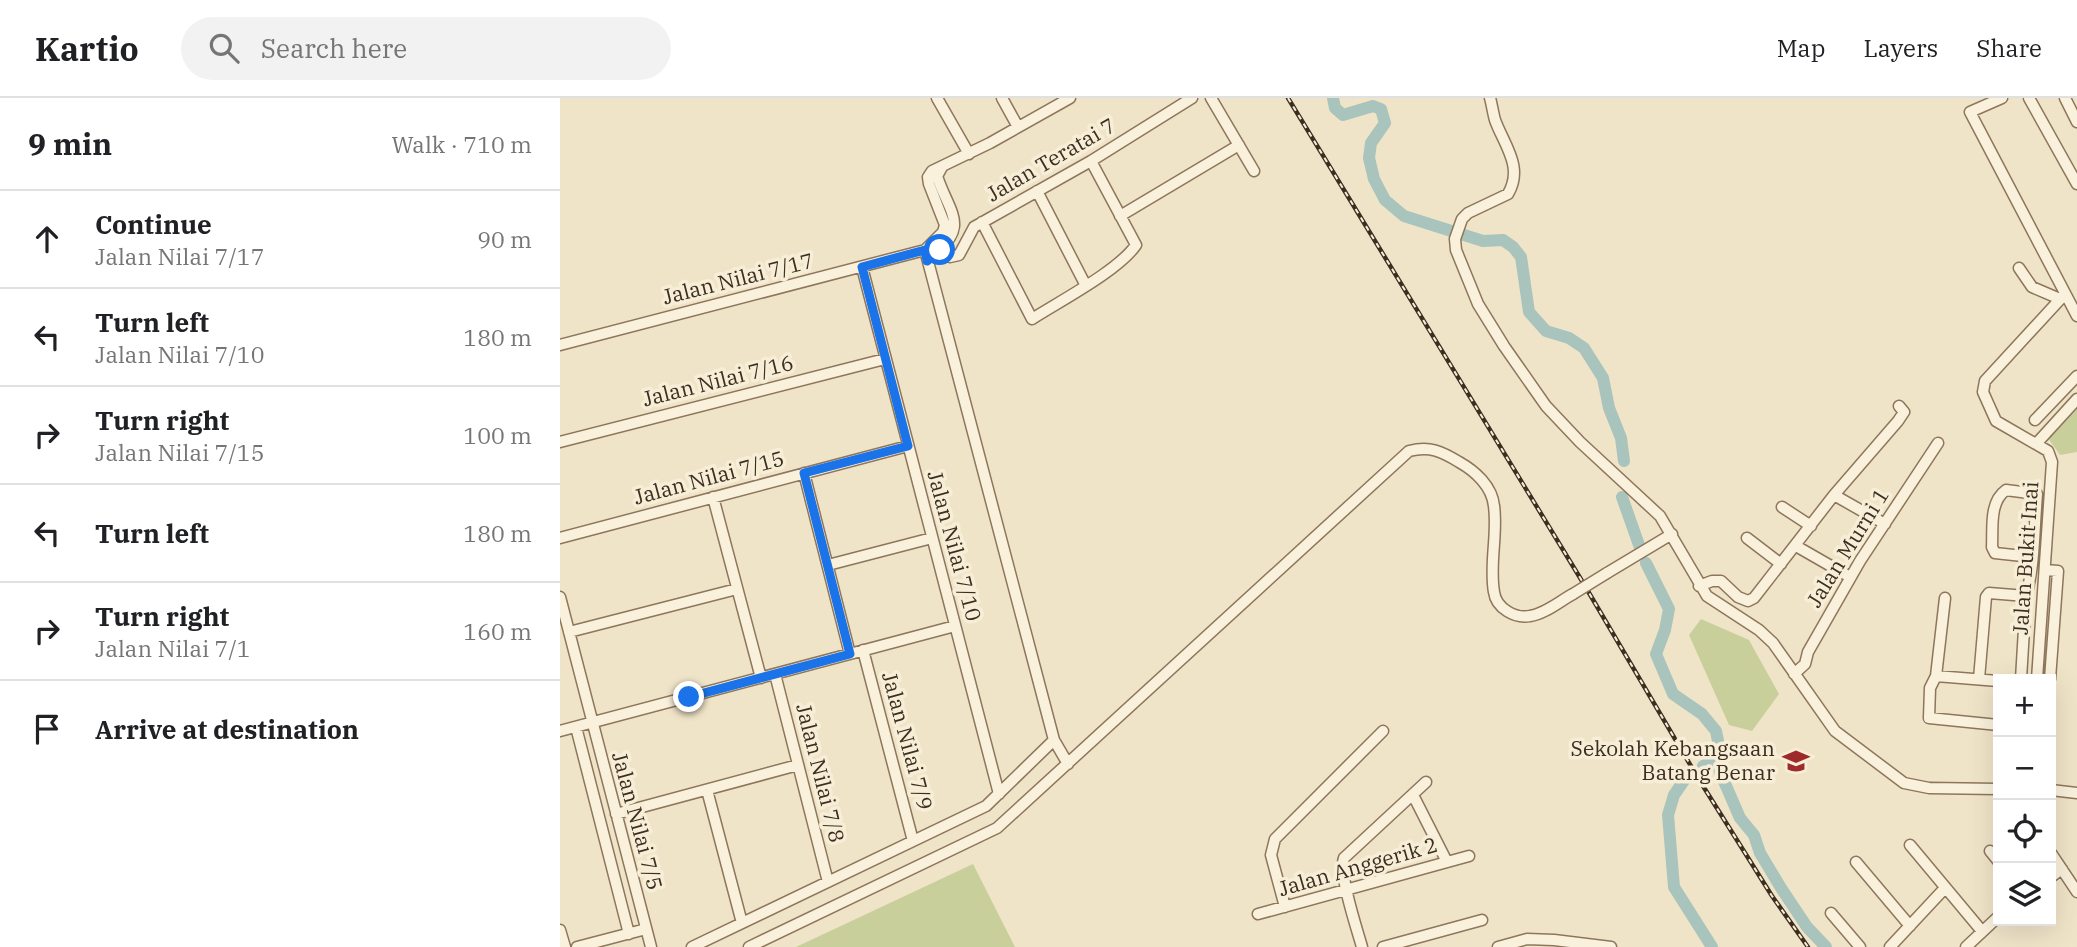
<!DOCTYPE html>
<html lang="en">
<head>
<meta charset="utf-8">
<style>
	body { margin:0; font-family:"IBM Plex Serif",serif; background:#f2f2f2; color:#202124 }
	.controls { position:absolute; right:21px; bottom:21px; display:grid; overflow:hidden; border-radius:0px; box-shadow:0 7px 28px #0002 }
	.controls button { width:63px; height:63px; display:grid; place-items:center; padding:0; border:0; border-bottom:2px solid #e0e0e0; background:#fff; color:#202124; font:35px sans-serif }
	.stop { position:absolute; width:21px; height:21px; margin:-16px; border:5px solid #1a73e8; border-radius:50%; background:#fff }
	.stop.end { background:#1a73e8; border-color:#fff; box-shadow:0 2px 7px #0008 }
	.list { margin:0; padding:0; list-style:none }
	h2 { display:flex; justify-content:space-between; align-items:center; height:91px; margin:0; padding:0 28px; font-size:30px }
	h2 small { font-size:23px; font-weight:400; color:#757577 }
	.list li { display:grid; grid-template-columns:46px 1fr auto; gap:21px; align-items:center; box-sizing:border-box; height:98px; padding:0 28px; border-top:2px solid #e0e0e0 }
	.list b { display:block; font-size:26px; white-space:nowrap }
	.list p { margin:0; font-size:23px; white-space:nowrap; color:#757577 }
	.list em { font-size:23px; font-style:normal; color:#757577 }
	.icon { flex:none; width:38px; height:38px; fill:none; stroke:currentColor; stroke-width:2; stroke-linecap:round; stroke-linejoin:round }
	.map { position:relative; flex:none; width:1517px; height:849px; overflow:hidden }
	header { display:flex; align-items:center; gap:42px; box-sizing:border-box; height:98px; padding:0 35px; background:#fff; border-bottom:2px solid #e0e0e0 }
	header strong { font-size:33px }
	nav { display:flex; gap:38px; margin-inline-start:auto; font-size:24px }
	.search { width:490px; height:63px; background:#f2f2f2; display:flex; align-items:center; gap:18px; box-sizing:border-box; padding:0 24px; border-radius:38px; color:#757577; font-size:26px }
	main { display:flex }
	aside { flex:1; background:#fff }
	.map>svg:first-child { display:block }
	.green { fill:#c9cf9b }
	.lines { fill:none; stroke-linecap:round; stroke-linejoin:round }
	.river { stroke:#a9c4bc; stroke-width:12 }
	.minor-casing { stroke:#8d765c; stroke-width:13 }
	.minor { stroke:#faf1dc; stroke-width:10 }
	.rail-casing { stroke:#3d2e20; stroke-width:4.5 }
	.rail { stroke:#f7eed8; stroke-width:2; stroke-dasharray:5; stroke-linecap:butt }
	.minor-bridge-casing { stroke:#8d765c; stroke-width:13; stroke-linecap:butt }
	.minor-bridge { stroke:#faf1dc; stroke-width:10 }
	.route { stroke:#1a73e8; stroke-width:9 }
	.labels { text-anchor:middle; stroke-width:7; stroke-linejoin:round; paint-order:stroke }
	.street-label { font-size:21px; fill:#3d2e20; stroke:#f7eed8 }
	.poi-label { font-size:21px; fill:#3d2e20; stroke:#f7eed8; text-anchor:end }
</style>
</head>
<body>
<header>
<strong>Kartio</strong>
<div class="search"><svg class="icon" aria-label="search" viewBox="0 0 24 24"><circle cx="10" cy="10" r="6"/><path d="M15 15l6 6"/></svg>Search here</div>
<nav><a>Map</a><a>Layers</a><a>Share</a></nav>
</header>
<main>
<aside>
<h2>9 min<small>Walk · 710 m</small></h2>
<ul class="list">
<li><svg class="icon" aria-label="ahead" viewBox="0 0 24 24"><path d="M12 20V5M6 11l6-6 6 6"/></svg><div><b>Continue</b><p>Jalan Nilai 7/17</p></div><em>90 m</em></li>
<li><svg class="icon" aria-label="left" viewBox="0 0 24 24"><path d="M17 20v-9H6M10 6l-5 5 5 5"/></svg><div><b>Turn left</b><p>Jalan Nilai 7/10</p></div><em>180 m</em></li>
<li><svg class="icon" aria-label="right" viewBox="0 0 24 24"><path d="M7 20v-9h11M14 6l5 5-5 5"/></svg><div><b>Turn right</b><p>Jalan Nilai 7/15</p></div><em>100 m</em></li>
<li><svg class="icon" aria-label="left" viewBox="0 0 24 24"><path d="M17 20v-9H6M10 6l-5 5 5 5"/></svg><div><b>Turn left</b></div><em>180 m</em></li>
<li><svg class="icon" aria-label="right" viewBox="0 0 24 24"><path d="M7 20v-9h11M14 6l5 5-5 5"/></svg><div><b>Turn right</b><p>Jalan Nilai 7/1</p></div><em>160 m</em></li>
<li><svg class="icon" aria-label="arrive" viewBox="0 0 24 24"><path d="M6 21V4h12l-3 4 3 4H6"/></svg><div><b>Arrive at destination</b></div></li>
</ul>
</aside>
<div class="map">
<svg width="1517" height="849" viewBox="0 0 1517 849">
	<rect width="100%" height="100%" fill="#f0e4c8"/>
	<path class="green" d="M1517,310V354L1500,357L1488,340Z
		M1141,521L1189,542L1219,596L1192,633L1169,627L1129,537Z
		M413,766L455,849H236Z"/>
	<g class="lines">
		<path class="river" d="M773,0L775,10L783,17L813,8L821,11L825,25L811,45L809,60L814,81L825,102L844,118L923,143L943,142L953,149L961,159L969,214L986,233L1009,240L1024,250L1043,280L1049,310L1061,340L1064,363
			M1062,399L1079,447
			M1086,465L1109,511L1105,532L1096,556L1113,596L1142,616L1156,633L1159,648L1156,660L1160,674L1180,720L1194,737L1200,755L1221,790L1247,829L1266,849
			M1143,668L1156,660
			M1125,681L1114,697L1108,717L1114,789L1152,849"/>
		<defs>
			<path id="minor" d="M377,0L409,56
				M442,0L458,29
				M651,0L694,73
				M930,0C932,7 933,15 935,22C944,47 964,69 948,96L908,115L902,121L895,141L896,152L918,206L944,248L986,308L1020,344L1100,418L1147,498L1199,532L1213,545L1275,633L1344,685L1369,690L1438,691
				M1442,0L1410,14L1517,218
				M1469,0L1517,86
				M1505,0L1517,24
				M477,93L525,186
				M560,118L679,47
				M422,124L472,221C500,203 558,173 576,147L531,63
				M365,152L494,642L508,666
				M378,153L390,159L399,157L414,129L531,63L632,0
				M374,157C410,127 389,115 377,78L382,69
				M302,169L439,696
				M1459,170L1472,189L1500,201
				M0,247L365,152L383,134L385,127L369,86L368,79L372,73L430,45L510,0
				M1475,322L1517,278
				M0,344L325,261
				M1476,346L1517,301
				M244,375L290,556
				M1274,397L1325,426
				M153,399L201,580
				M1222,409L1251,428
				M0,440L348,348
				M1187,440L1221,466
				M1236,448L1290,479
				M268,467L372,440
				M1485,472L1498,473L1490,581
				M1047,475L1112,436
				M1139,488L1152,483H1161L1178,499L1188,503L1194,500L1274,397L1338,323L1344,314L1339,308
				M0,499L91,849
				M1385,500L1376,578L1370,590L1369,620L1438,627
				M9,534L177,491
				M303,552L353,743
				M215,576L268,784
				M1234,576L1245,566L1248,554L1300,463L1378,345
				M1376,578L1438,583
				M1419,581L1426,499L1429,495L1466,498
				M1461,581L1466,498C1475,466 1474,429 1477,396L1446,392C1429,404 1433,430 1432,449L1435,455L1472,459
				M1477,581L1492,364L1488,353L1436,323L1423,294L1425,283L1505,196
				M16,629L69,836
				M0,633L395,528
				M147,692L182,825
				M1491,692L1517,695
				M853,697L887,764
				M56,716L238,667
				M1350,747L1421,832
				M1430,753L1438,763
				M1491,755L1517,794
				M1296,764L1350,828
				M1491,779L1502,771
				M725,809L711,757L715,741L823,633
				M1271,815L1300,849
				M698,816L909,758
				M0,832L5,849
				M17,849L86,831
				M132,849L426,708L494,642
				M189,849L437,730L849,353C870,348 881,353 899,364C915,373 932,388 934,408C938,436 929,466 934,494C936,510 955,521 970,518C985,516 1000,503 1013,496
				M802,849C797,831 778,775 784,760L866,684
				M823,849L922,822
				M938,849L967,841L994,842L1051,849
				M1330,849L1385,790
				M1406,849L1438,819"/>
		</defs>
		<use href="#minor" class="minor-casing"/>
		<use href="#minor" class="minor"/>
		<defs>
			<path id="rail" d="M728,0L1022,483L1138,680L1212,798L1248,849"/>
		</defs>
		<use href="#rail" class="rail-casing"/>
		<use href="#rail" class="rail"/>
		<defs>
			<path id="minor-bridge" d="M1013,496L1047,475"/>
		</defs>
		<use href="#minor-bridge" class="minor-bridge-casing"/>
		<use href="#minor-bridge" class="minor-bridge"/>
	</g>
	<g class="lines">
		<path class="route" d="M129,599L290,556L244,375L348,348L302,169L365,152L367,163L380,152"/>
	</g>
	<defs>
		<symbol id="school-bare" viewBox="-9 -9 18 18"><path d="M0-5L7-2L0 1L-7-2ZM-4 1L0 2.5L4 1V4Q0 6-4 4Z" fill="#9e2a2b" stroke="#f7eed8" stroke-width="2.5" paint-order="stroke"/></symbol>
	</defs>
	<g fill-rule="evenodd">
		<use href="#school-bare" x="1217" y="644" width="38" height="38"/>
	</g>
	<g class="labels">
		<g class="street-label">
			<text transform="translate(491 62) rotate(-30)" y="7">Jalan Teratai 7</text>
			<text transform="translate(178 181) rotate(-14)" y="7">Jalan Nilai 7/17</text>
			<text transform="translate(158 283) rotate(-14)" y="7">Jalan Nilai 7/16</text>
			<text transform="translate(149 380) rotate(-15)" y="7">Jalan Nilai 7/15</text>
			<text transform="translate(394 448) rotate(75)" y="7">Jalan Nilai 7/10</text>
			<text transform="translate(1288 450) rotate(-58)" y="7">Jalan Murni 1</text>
			<text transform="translate(1466 460) rotate(-86)" y="7">Jalan Bukit Inai</text>
			<text transform="translate(347 643) rotate(75)" y="7">Jalan Nilai 7/9</text>
			<text transform="translate(260 675) rotate(76)" y="7">Jalan Nilai 7/8</text>
			<text transform="translate(77 723) rotate(75)" y="7">Jalan Nilai 7/5</text>
			<text transform="translate(798 769) rotate(-16)" y="7">Jalan Anggerik 2</text>
		</g>
		<g class="poi-label">
			<text x="1215" y="658">Sekolah Kebangsaan<tspan x="1215" dy="24">Batang Benar</tspan></text>
		</g>
	</g>
</svg>
<div class="controls">
<button>+</button>
<button>−</button>
<button><svg class="icon" aria-label="locate" viewBox="0 0 24 24"><circle cx="12" cy="12" r="6"/><path d="M12 2v4M12 18v4M2 12h4M18 12h4"/></svg></button>
<button><svg class="icon" aria-label="layers" viewBox="0 0 24 24"><path d="M12 4l9 5-9 5-9-5zM3 14l9 5 9-5"/></svg></button>
</div>
<div class="stop" style="left:380px;top:152px"></div>
<div class="stop end" style="left:129px;top:599px"></div>
</div>
</main>
</body>
</html>
